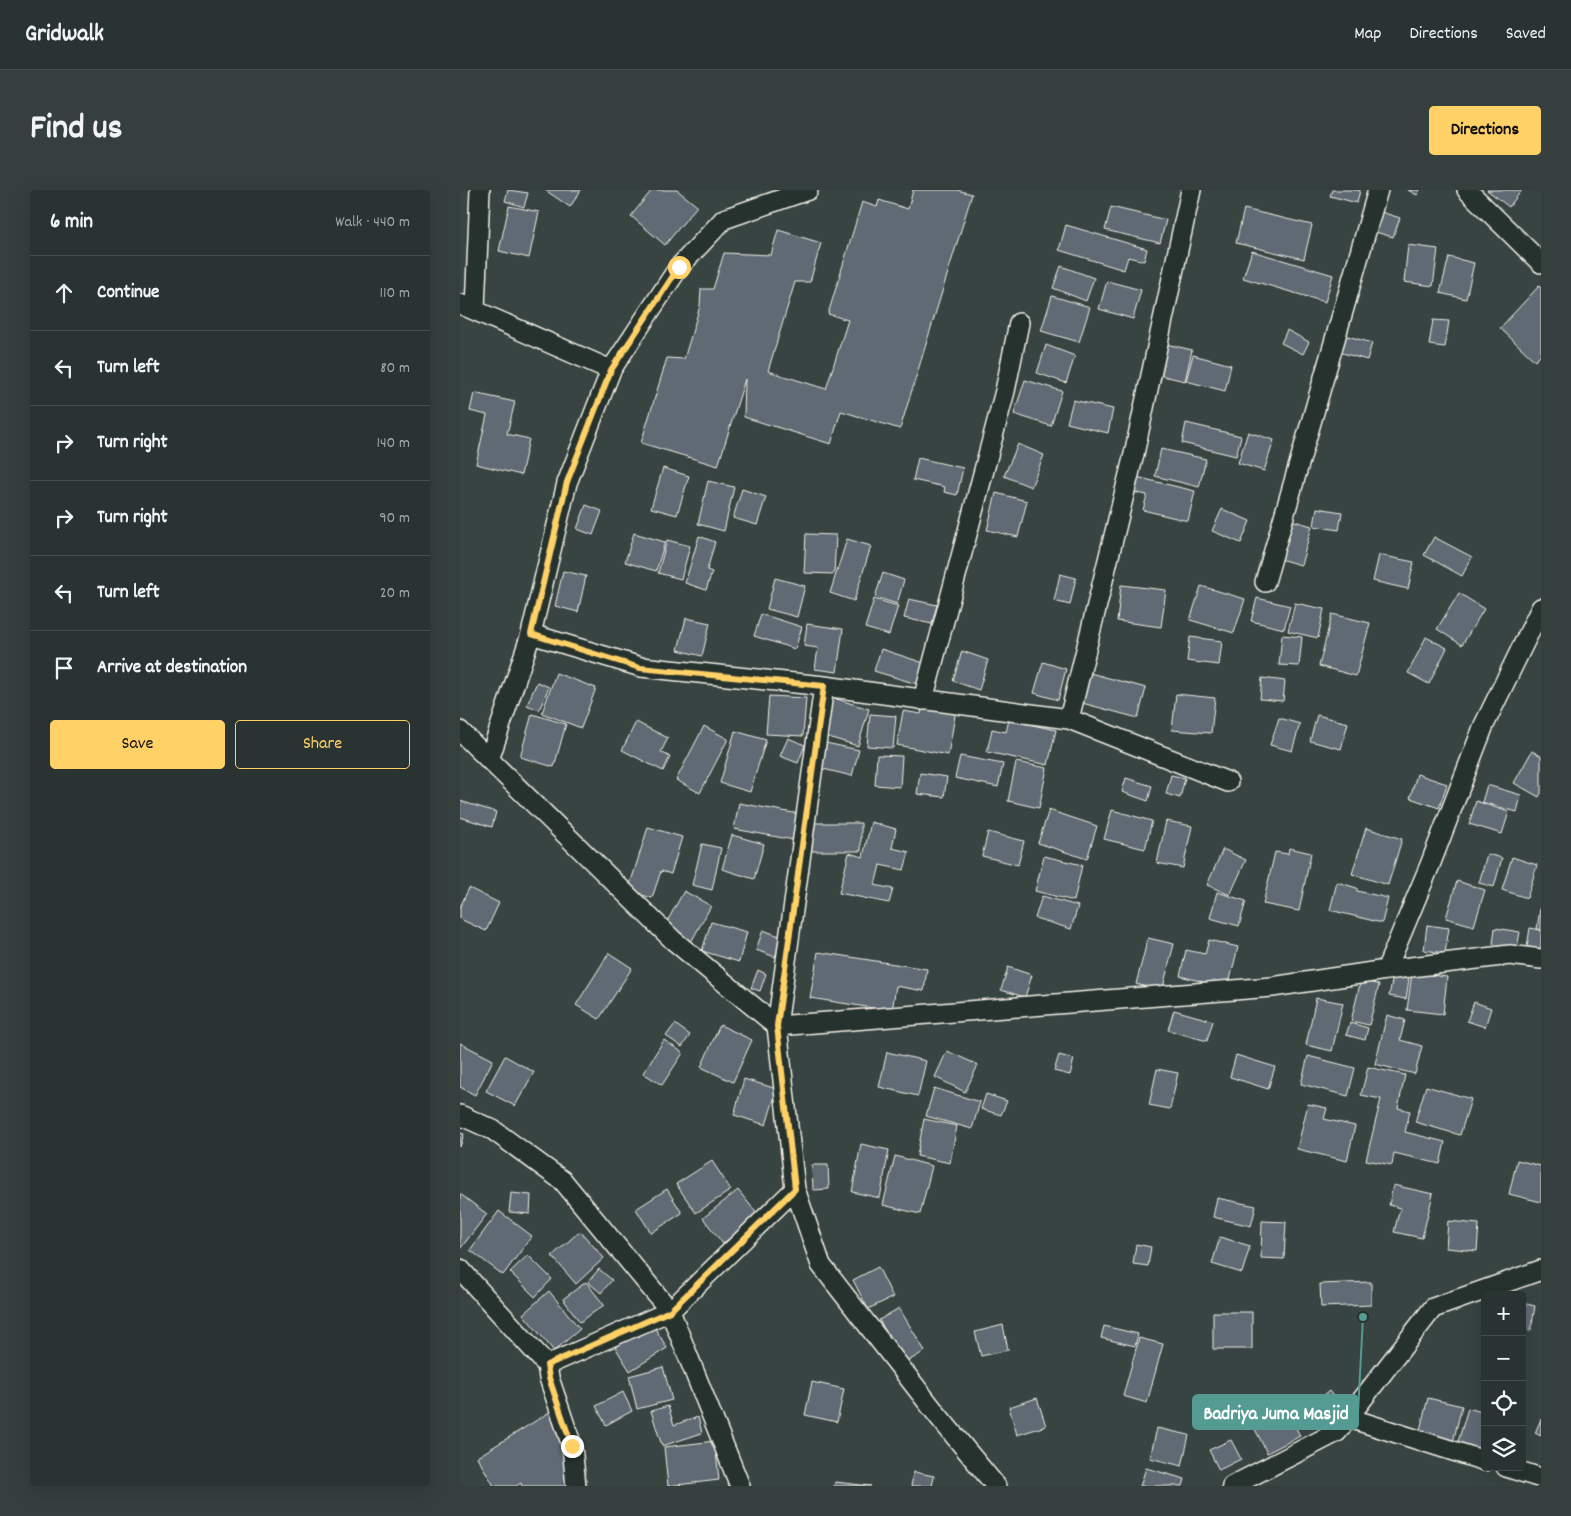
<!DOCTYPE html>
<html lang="en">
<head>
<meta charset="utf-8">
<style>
	body { margin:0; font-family:Dekko,sans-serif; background:#353f3e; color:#f1f3f6 }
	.controls { position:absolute; right:15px; bottom:15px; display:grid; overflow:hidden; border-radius:5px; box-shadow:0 5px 20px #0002 }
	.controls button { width:45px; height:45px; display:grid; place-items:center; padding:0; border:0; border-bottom:1px solid #454e4d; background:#293332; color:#f1f3f6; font:25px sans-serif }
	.stop { position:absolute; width:15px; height:15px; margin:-11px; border:4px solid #ffd166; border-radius:50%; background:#fff }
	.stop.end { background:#ffd166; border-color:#fff; box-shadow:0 1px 5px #0008 }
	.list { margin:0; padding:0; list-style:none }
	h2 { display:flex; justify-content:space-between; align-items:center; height:65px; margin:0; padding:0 20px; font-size:21px }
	h2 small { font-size:16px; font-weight:400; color:#a5aaac }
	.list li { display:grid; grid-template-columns:32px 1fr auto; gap:15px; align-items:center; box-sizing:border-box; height:75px; padding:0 20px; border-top:1px solid #454e4d }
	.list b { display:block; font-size:19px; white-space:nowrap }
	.list em { font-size:16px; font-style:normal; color:#a5aaac }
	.actions { display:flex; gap:10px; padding:15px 20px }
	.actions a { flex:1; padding:11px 0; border:1px solid #ffd166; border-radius:5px; text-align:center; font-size:18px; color:#ffd166 }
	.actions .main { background:#ffd166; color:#111 }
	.icon { flex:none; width:28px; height:28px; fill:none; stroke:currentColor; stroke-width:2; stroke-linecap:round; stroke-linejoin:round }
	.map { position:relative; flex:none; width:1081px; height:1296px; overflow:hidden; border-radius:5px }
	header { display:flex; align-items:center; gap:30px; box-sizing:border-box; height:70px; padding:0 25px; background:#293332; border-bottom:1px solid #454e4d }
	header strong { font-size:24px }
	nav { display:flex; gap:28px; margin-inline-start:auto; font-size:18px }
	.intro { display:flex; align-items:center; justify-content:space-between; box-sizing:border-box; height:120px; padding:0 30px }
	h1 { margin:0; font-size:35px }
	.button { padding:12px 22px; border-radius:5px; background:#ffd166; color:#111; font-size:18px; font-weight:700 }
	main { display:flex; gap:30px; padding:0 30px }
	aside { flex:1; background:#293332; border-radius:5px; box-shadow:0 5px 20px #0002 }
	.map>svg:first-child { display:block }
	.building { fill:#5e6a74; stroke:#f4f1e8 }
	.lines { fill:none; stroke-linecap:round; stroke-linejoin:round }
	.minor-casing { stroke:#f4f1e8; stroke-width:22 }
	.minor { stroke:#26332d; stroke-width:19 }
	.route { stroke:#ffd166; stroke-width:6 }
	.leader { fill:none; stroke:#549b93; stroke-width:2 }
	.callout-dot { fill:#549b93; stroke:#26332d; stroke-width:2 }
	.callout { fill:#549b93; stroke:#549b93; stroke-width:2 }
	.callout-label { font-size:19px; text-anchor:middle; font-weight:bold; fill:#fff }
</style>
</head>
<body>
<header>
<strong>Gridwalk</strong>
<nav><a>Map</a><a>Directions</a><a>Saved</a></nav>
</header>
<div class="intro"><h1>Find us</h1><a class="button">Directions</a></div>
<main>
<aside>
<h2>6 min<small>Walk · 440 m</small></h2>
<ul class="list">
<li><svg class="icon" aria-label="ahead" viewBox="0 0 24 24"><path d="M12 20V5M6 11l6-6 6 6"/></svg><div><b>Continue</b></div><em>110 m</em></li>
<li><svg class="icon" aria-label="left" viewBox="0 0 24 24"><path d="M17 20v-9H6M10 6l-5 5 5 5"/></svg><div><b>Turn left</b></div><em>80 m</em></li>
<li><svg class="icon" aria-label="right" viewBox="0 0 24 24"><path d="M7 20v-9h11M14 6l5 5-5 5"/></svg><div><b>Turn right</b></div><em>140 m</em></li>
<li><svg class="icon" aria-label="right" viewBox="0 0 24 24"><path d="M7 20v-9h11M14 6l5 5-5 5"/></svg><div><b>Turn right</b></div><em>90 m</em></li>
<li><svg class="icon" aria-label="left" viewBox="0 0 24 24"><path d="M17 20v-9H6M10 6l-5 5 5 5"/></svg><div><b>Turn left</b></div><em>20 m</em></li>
<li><svg class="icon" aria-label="arrive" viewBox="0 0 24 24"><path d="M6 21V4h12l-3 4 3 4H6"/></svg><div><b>Arrive at destination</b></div></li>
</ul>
<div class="actions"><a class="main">Save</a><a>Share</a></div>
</aside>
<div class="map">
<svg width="1081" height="1296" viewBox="0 0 1081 1296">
	<rect width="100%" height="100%" fill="#374442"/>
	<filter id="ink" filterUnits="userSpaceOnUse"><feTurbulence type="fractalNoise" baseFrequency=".02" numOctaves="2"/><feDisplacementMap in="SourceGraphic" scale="10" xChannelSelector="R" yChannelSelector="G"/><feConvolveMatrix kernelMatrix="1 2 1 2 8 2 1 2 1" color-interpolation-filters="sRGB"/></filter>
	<g filter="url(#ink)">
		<path class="building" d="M48,0L68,3L64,17L45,11Z
			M85,0H121L110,17Z
			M192,0H217L237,16L205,55L171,26Z
			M453,0H497L512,4L440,239L381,221L371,254L284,227L285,189L258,276L181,253L207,168L224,169L240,116L241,99H253L264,63L311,65L318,40L361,53L350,92H335L308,181L366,199L388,130L368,124L402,12L417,17L419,10L448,19Z
			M872,0H900L897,13L870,6Z
			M948,0H960L957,5Z
			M1027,0H1062L1049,17Z
			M49,16L79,22L69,68L39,61Z
			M651,17L706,30L700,53L645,40Z
			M784,19L852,35L844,69L776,53Z
			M915,20L940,28L933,47L908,40Z
			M606,35L687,59L684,71L668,67L664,80L599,60Z
			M948,55L978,59L973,96L944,92Z
			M792,61L873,85L865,112L783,88Z
			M989,67L1014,73L1006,109L980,103Z
			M601,76L634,88L626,111L593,98Z
			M647,91L681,100L673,129L639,119Z
			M1079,96L1081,98V165L1075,171L1040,138Z
			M592,106L630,117L619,152L581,141Z
			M973,130L989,131L985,157L969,155Z
			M827,140L849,152L843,164L821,153Z
			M877,143L912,153L907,170L872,160Z
			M706,154L732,160L725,191L699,185Z
			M586,155L615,166L606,193L577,183Z
			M733,165L771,175L765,201L726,191Z
			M565,190L602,201L591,236L554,224Z
			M14,203L55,212L47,244L69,249L61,285L16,274L27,225L10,221Z
			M613,210L653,219L648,243L607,233Z
			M726,233L781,246L776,266L722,253Z
			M788,242L814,250L804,281L778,273Z
			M558,254L584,265L571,297L544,286Z
			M701,259L746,269L739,297L695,286Z
			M458,268L503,278L497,305L484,302L485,297L453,290Z
			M203,278L229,286L217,325L191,318Z
			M676,287L735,301L728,331L683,320L687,305L673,302Z
			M248,291L274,297L264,341L238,334Z
			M282,299L306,307L297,335L273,328Z
			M536,303L567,311L558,347L527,340Z
			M126,315L142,321L133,345L117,339Z
			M857,318L882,322L879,340L854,336Z
			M762,319L790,331L781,353L752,341Z
			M827,329L852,336L841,375L816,368Z
			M174,343L205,352L196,381L165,372Z
			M346,344L376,345L374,384L344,383Z
			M239,346L255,352L247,380L252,382L246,400L225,393Z
			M974,347L1012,367L1002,386L964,365Z
			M387,349L411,356L394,411L370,403Z
			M207,350L230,356L221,389L198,383Z
			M919,365L954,372L948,399L913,391Z
			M103,381L126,386L118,422L95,416Z
			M423,383L444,390L437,414L415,407Z
			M600,384L616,388L610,415L594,411Z
			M315,388L345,396L337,427L307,419Z
			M661,395L706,400L701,437L657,431Z
			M741,396L785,409L774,443L730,430Z
			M999,403L1024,419L1002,455L977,439Z
			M797,408L830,416L824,439L791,431Z
			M414,409L438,416L429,445L405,438Z
			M449,409L477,415L472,434L444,428Z
			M835,413L864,419L858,448L828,441Z
			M301,424L342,437L335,459L294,446Z
			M872,424L910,433L896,486L859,476Z
			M226,428L250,433L242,466L218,460Z
			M347,434L383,439L377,482L355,479L358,458L344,456Z
			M822,445L842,447L839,476L819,475Z
			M730,447L762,451L759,475L727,471Z
			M966,447L987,458L969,494L948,483Z
			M421,459L467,474L460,495L414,481Z
			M502,461L528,470L519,500L493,491Z
			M583,472L606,479L598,510L574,503Z
			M96,483L136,498L121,538L82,523Z
			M630,483L686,498L678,528L622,513Z
			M802,488L825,491L823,511L800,509Z
			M77,492L89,497L79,520L67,515Z
			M716,504L755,508L751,543L712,540Z
			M309,506L346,508L343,546L306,544Z
			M370,507L409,519L398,556L358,544Z
			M463,514L496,520L488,565L437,555L443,521L461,524Z
			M72,524L106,534L94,577L60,567Z
			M410,524L436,526L433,558L407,556Z
			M857,525L888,533L881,559L850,551Z
			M819,528L840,534L832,561L810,555Z
			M549,530L596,540L588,575L527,562L532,539L546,542Z
			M176,532L208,548L201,562L210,567L203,581L162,560Z
			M244,536L268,549L240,603L216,590Z
			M275,541L306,550L290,602L260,593Z
			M328,548L345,555L338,573L320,566Z
			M361,552L399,560L392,586L355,577Z
			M1072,561L1081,566V603L1079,607L1054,593Z
			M417,565L442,566L440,597L415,595Z
			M500,566L543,574L538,597L495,588Z
			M556,572L587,578L579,618L548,611Z
			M460,583L487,587L484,607L457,604Z
			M957,584L987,594L979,618L950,608Z
			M711,585L725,588L720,608L706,604Z
			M666,588L692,596L688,611L662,602Z
			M1027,595L1061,605L1057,622L1022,612Z
			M0,611L36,622L32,637L0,627Z
			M1016,611L1049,622L1042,644L1009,634Z
			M279,613L339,624L334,650L274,639Z
			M589,620L637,636L627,669L578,653Z
			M652,620L692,631L685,659L644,649Z
			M706,631L732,636L723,678L697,673Z
			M411,632L436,639L432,658L449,662L444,680L420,675L415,695L433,699L429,713L379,703L389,663L403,667Z
			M350,633H401V661H350Z
			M188,637L222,647L211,684L201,681L192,708L168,701Z
			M906,638L942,649L928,695L892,684Z
			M528,642L564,651L558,675L522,666Z
			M272,645L304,654L294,689L262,679Z
			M242,654L261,658L252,700L232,695Z
			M829,658L851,663L839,721L803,714L815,662L828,664Z
			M763,659L786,670L770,705L747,695Z
			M1027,664L1042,668L1034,697L1019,693Z
			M584,666L622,675L614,711L575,701Z
			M1052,667L1077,675L1067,708L1042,700Z
			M997,691L1025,700L1014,736L986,728Z
			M877,692L897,698V701L928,708L922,733L870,720Z
			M9,698L39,713L26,741L0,729V717Z
			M224,701L251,716L231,752L204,737Z
			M757,702L786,711L779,736L750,728Z
			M582,706L618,716L611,739L575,728Z
			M1081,712V740L1077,739Z
			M251,732L287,742L279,772L242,761Z
			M967,735L989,738L985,763L964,760Z
			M1035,738L1060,742L1057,758L1033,754Z
			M1070,738L1081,740V759L1067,757Z
			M303,740L322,747L315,767L296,760Z
			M688,748L714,754L702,801L676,794Z
			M749,750L778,757L768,798L720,786L726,760L745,764Z
			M358,762L467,779L464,801L436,796L432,821L350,808Z
			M149,763L172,778L139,829L116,815Z
			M548,777L572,785L565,807L541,800Z
			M298,780L306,784L300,801L291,798Z
			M952,783L987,787L983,824L947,820Z
			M933,786L949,789L946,809L929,806Z
			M901,790L919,795L909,835L891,831Z
			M856,808L883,813L872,861L846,855Z
			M1014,812L1031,818L1025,837L1007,831Z
			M714,820L753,831L747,851L708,840Z
			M927,825L945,830L940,850L962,856L955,884L915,874Z
			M890,833L908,838L905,850L886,845Z
			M215,834L230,845L222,857L206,846Z
			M260,835L292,850L273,892L241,877Z
			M204,850L223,863L202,895L183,883Z
			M0,853L33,870L15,905L0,897Z
			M487,861L518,875L505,902L475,887Z
			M427,862L466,871L458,906L419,897Z
			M599,865L614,869L610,885L594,881Z
			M776,865L815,877L808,899L770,887Z
			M45,866L74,882L55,916L26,901Z
			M848,866L895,878L888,906L841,894Z
			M908,877L945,885L938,918L950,921L945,942L985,952L980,974L934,963L932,975L906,970L921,909L901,905Z
			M697,879L718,883L710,919L689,915Z
			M284,889L317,899L306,935L274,925Z
			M966,896L1011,909L1000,945L955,932Z
			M474,898L520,912L512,939L466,926Z
			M526,904L547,911L541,925L521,919Z
			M848,914L867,918L864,929L895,936L887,971L837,959Z
			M464,929L497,936L490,973L457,966Z
			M0,943L4,944L0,957Z
			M401,954L429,960L420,1008L392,1002Z
			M435,966L472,976L460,1024L423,1015Z
			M1057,970L1081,976V1012L1049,1004Z
			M252,971L271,1000L236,1023L216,994Z
			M352,975H368L369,999L353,1000Z
			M933,995L973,1004L962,1048L934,1042L940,1018L929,1015Z
			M207,999L222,1023L191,1043L176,1019Z
			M278,1000L298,1025L263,1054L243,1028Z
			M51,1003L71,1005L70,1024L49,1022Z
			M0,1004L27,1024L0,1059Z
			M757,1008L796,1016L791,1036L753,1027Z
			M39,1021L72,1046L43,1085L10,1060Z
			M802,1031L826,1032L824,1069L801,1068Z
			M988,1031L1019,1034L1017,1061L986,1058Z
			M120,1041L144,1068L116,1094L92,1066Z
			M760,1047L790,1056L782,1083L752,1074Z
			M676,1054L691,1057L688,1076L673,1074Z
			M68,1065L92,1089L75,1107L50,1082Z
			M418,1077L433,1107L408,1119L393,1090Z
			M139,1079L152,1090L141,1103L128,1092Z
			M126,1092L144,1115L120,1132L103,1109Z
			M911,1092V1115L861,1117L860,1094Z
			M89,1101L120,1139L94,1161L63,1124Z
			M1062,1113L1075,1116L1071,1140L1062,1139Z
			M439,1118L465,1161L445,1173L419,1130Z
			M753,1122H792V1159H753Z
			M192,1133L207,1158L170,1181L155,1157Z
			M543,1135L548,1160L521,1166L515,1142Z
			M644,1136L678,1144L675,1156L641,1148Z
			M679,1148L703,1154L687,1213L663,1206Z
			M203,1177L212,1210L177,1219L169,1186Z
			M352,1192L384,1199L377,1232L345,1225Z
			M869,1201L881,1217L860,1234L848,1218Z
			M163,1202L172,1221L146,1235L136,1216Z
			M577,1208L586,1236L557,1245L549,1217Z
			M968,1208L1002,1216L993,1252L959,1244Z
			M208,1216L214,1235L238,1227L242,1243L202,1256L191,1221Z
			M1008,1218L1025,1223V1267L996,1259Z
			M90,1222L124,1279L105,1290L109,1296H62L61,1293L56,1296H34L17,1267Z
			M828,1222L840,1246L807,1263L795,1239Z
			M1081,1229V1246L1075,1243Z
			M697,1238L729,1245L722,1276L690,1268Z
			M771,1250L781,1269L759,1280L749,1260Z
			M255,1251L259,1290L208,1296L204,1257Z
			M686,1278L725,1289L723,1296H680Z
			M454,1282L474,1286L472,1296H451Z
			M375,1292L411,1296H374Z"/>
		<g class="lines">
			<defs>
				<path id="minor" d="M1007,0L1081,73
					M0,114L151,180
					M15,119L20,0
					M805,392L918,0
					M71,444L181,477L364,496L609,529L768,592
					M364,496L317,836L812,797L926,780L970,675L1024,535L1081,418
					M463,510L545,201L559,133
					M609,529L674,264L731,0
					M0,541L213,750L317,836L335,999L361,1075L479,1227L536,1296
					M29,570L71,444L107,293L151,180L219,77L264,29L348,0
					M926,780L1050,765L1081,769
					M0,925L33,940L103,991L210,1121L280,1296
					M0,1079L87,1175L210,1121L335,999
					M87,1175L89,1188L112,1256L116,1296
					M889,1228L1025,1271
					M1046,1277L1081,1288
					M772,1296L877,1242L973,1118L1081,1080"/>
			</defs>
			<use href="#minor" class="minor-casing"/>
			<use href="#minor" class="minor"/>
		</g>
	</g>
	<g class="lines" filter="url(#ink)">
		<path class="route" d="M112,1256L89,1188L87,1175L210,1121L335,999L317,836L364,496L180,478L71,444L107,292L151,180L219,77"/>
	</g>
	<path class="leader" d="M903 1127L898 1222"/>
	<circle class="callout-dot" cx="903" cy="1127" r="5"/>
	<rect class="callout" x="733" y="1205" width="165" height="34" rx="5"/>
	<g class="callout-label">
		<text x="816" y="1229">Badriya Juma Masjid</text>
	</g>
</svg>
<div class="controls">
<button>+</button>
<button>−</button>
<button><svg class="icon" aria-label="locate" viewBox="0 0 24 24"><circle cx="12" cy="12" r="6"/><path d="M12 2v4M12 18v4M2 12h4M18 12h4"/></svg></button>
<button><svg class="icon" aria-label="layers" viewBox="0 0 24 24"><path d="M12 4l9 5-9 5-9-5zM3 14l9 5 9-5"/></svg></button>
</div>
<div class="stop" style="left:219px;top:77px"></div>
<div class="stop end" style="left:112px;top:1256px"></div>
</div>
</main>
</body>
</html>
